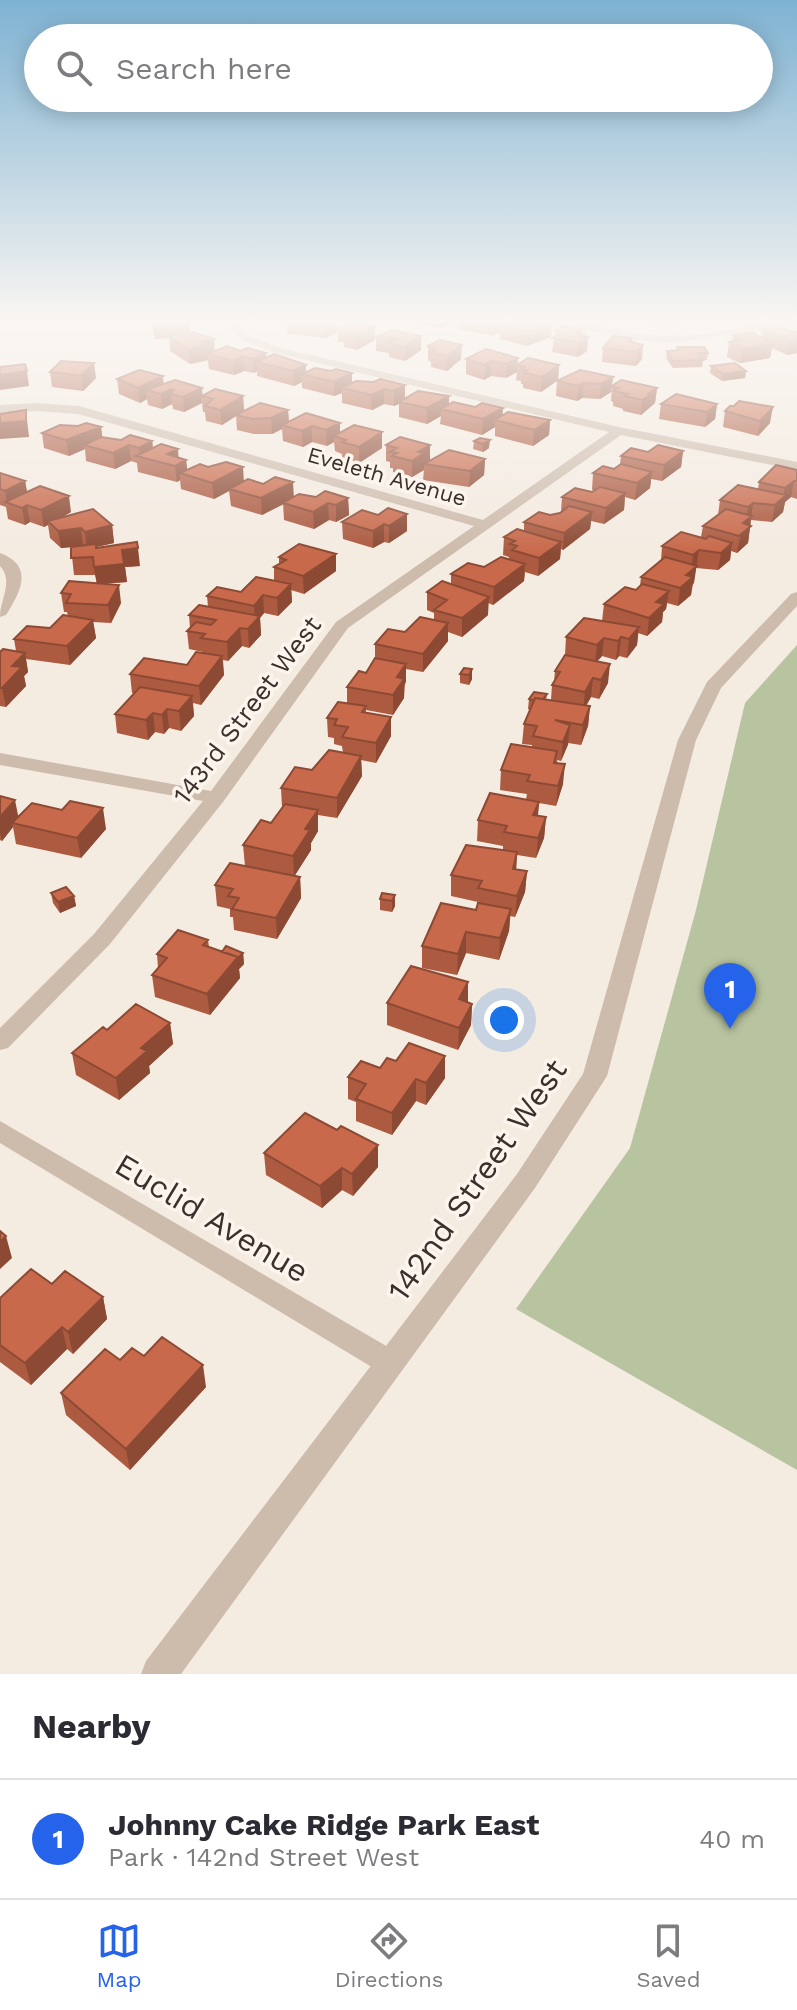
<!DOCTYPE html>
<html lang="en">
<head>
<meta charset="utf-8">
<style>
	body { margin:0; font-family:"Work Sans",sans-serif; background:#f2f2f3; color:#2b2b33 }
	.you { position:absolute; left:504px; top:1020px; width:28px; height:28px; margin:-20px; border:6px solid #fff; border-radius:50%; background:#1a73e8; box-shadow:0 0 0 12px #1a73e833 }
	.badge { display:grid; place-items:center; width:52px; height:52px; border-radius:50%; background:#2563eb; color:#fff; font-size:26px; font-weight:700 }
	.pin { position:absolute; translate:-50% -66px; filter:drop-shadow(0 2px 4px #0008) }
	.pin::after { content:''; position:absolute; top:42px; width:28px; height:24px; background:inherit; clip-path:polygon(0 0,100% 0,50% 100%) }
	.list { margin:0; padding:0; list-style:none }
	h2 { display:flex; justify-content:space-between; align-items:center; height:104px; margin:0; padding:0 32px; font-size:34px }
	h2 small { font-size:26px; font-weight:400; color:#7c7c81 }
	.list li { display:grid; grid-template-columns:52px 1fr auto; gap:24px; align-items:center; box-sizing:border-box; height:120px; padding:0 32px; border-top:2px solid #e1e1e2 }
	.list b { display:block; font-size:30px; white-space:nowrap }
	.list p { margin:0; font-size:26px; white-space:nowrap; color:#7c7c81 }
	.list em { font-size:26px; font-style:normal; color:#7c7c81 }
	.icon { flex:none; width:44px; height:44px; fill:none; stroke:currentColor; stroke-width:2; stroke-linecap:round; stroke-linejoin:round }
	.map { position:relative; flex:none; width:797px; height:1674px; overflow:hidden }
	.search { position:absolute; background:#fff; box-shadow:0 4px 20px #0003; left:24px; right:24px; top:24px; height:88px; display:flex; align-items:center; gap:20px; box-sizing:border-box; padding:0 28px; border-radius:44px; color:#7c7c81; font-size:30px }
	.sheet { height:224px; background:#fff }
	nav { display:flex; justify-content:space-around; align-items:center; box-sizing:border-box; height:112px; border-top:2px solid #e1e1e2; background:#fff; font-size:22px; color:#7c7c81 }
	nav a { display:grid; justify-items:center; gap:4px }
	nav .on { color:#2563eb }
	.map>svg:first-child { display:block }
	.green { fill:#b8c4a0 }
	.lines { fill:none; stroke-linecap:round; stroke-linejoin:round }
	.minor { fill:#cdbbac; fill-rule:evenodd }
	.tertiary { fill:#cdbbac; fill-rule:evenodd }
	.wall { fill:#ac5a40 }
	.shaded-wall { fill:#8c4a34 }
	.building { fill:#c8694b; stroke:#8c4a34; stroke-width:2 }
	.labels { text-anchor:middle; stroke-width:7; stroke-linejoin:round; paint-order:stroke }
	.far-street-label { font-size:22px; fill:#3b302b; stroke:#fbf5ee }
	.street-label { font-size:26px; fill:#3b302b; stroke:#fbf5ee }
	.near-street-label { font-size:32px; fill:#3b302b; stroke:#fbf5ee }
</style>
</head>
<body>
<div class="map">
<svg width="797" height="1674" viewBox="0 0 797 1674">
	<rect width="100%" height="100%" fill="#f4ebe1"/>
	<path class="green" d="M797,645V1470L516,1309L630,1148L696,910L745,703Z"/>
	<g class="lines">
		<path class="minor" d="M230,320H240V328L248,335L280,348L619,427L797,462V470L621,435L348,628L223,802L110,944L8,1048L0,1050V1028L94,934L203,801L0,765V753L211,791L336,622L474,526L78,414L36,411L0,413V405L36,403L79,406L483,520L609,432L272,352L240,339L230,329Z
			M541,320C583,318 626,335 669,336C706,337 747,325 784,320H797V324L672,343L632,340Z
			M0,553C35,566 20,593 6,615L0,617C0,599 14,581 0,566Z
			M0,1121L400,1354L405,1363L400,1372L390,1376L380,1372L0,1143Z"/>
		<path class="tertiary" d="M797,592V606L721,688L696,740L607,1076L535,1188L181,1674H141L146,1661L517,1174L583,1074L678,740L707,682L791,594Z"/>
	</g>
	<path class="wall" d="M151,320H189L190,332H187V333L214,352L240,351L306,365V372L352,383L374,382L380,379L405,398L449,396V404L502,416L550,420L549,435L533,446L495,436V427L482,435L440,424L441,416L427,424L399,417V404L394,406L384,404L372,410L342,403V393L334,396L302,388V382L294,386L257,376V371L254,373L244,371L234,375L209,369L208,360L190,364L170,351L169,338L155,339Z
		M287,320H337V333L326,338L287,334Z
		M414,320H503V324H552L551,337L527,346L500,339V332L492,336L458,329V321L440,328L414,323Z
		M648,320H688L687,323L652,325Z
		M352,321L375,340L357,350L344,347V342H338V328Z
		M763,330L797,332L787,355L772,348L770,358L740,363L727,357L729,342H732L733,335L762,338Z
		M555,331L584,334L583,336L588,337L587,351L578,357L552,352Z
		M421,336V350L405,361L389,357V353L376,351V337Z
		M632,342L643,345L642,359L636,366L602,362L603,348Z
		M428,346L461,359L447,371L431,367V362L428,360Z
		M677,347L708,353L707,360H703L702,367L673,368L666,358L667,351L677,350Z
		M486,349L517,365H559L558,380L541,392L523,388V384H521V381L516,380L517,372L506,378L491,376L484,380L466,374V359Z
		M711,366L746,371L745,378L722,381L710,373Z
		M50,372L96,378L83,391L52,387Z
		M613,377L611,392L600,399L582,398L577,401L556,396L557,381Z
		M117,379L202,388L203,396H243L244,411L288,410L289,422L340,432H382V448L359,463L342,458V454L335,451L334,442L327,446L312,442L303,447L283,441L282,429L272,434H254L237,430L236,416L222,425L206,421L205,412H203L202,403L184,412L173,409L172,404L162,409L148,405L147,399L140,403L119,394Z
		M612,386L657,388L655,403L641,415L623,411V409L613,406V402L611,401Z
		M661,404H717L715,419L705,427L659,419Z
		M725,411L770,423L758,436L723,427Z
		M101,427L102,437L121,440L152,441L153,448L186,460L187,470L244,482L294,497L348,498L349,515L336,522L329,520L314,529L284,520L283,503L262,515L231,506L229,491L214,499L181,489L180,480L177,482L138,472L137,463L131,461L115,469L86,461L85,449L69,456L44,448L42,433Z
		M400,437L430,461L485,459L484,475L469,487L423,480L424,470L412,477L393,472V468H390V462L386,461V445Z
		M480,438L489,448L483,452L473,449L474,441Z
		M683,451L681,467L662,481L651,479L650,488L635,500L625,497L624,510L604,524L591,521L590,529L563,550L561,549L560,559L538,576L525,572L524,581L493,605L488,603V615L462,637L448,632V641L423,672L406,669L404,698L393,715L366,710V712L391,736L376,763L361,760L362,776L337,818L318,815V831L311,843V850L294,876L300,877L301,898L277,939L234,930L233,917H230V909L217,906L215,885L245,866L243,845L271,823L282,807L281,788L343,753L342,746L334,744V738L328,737L327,718L347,703V687L366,673L375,659V644L434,620V613L427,610V592L451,584V574L484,567L509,559V557L503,555L504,537L524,531V522L561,512L562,497L592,492L594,490H592L593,473L614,469L620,465L621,456L648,452Z
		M797,470V499L791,497L785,502L783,512L772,522L751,520L748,543L737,553L731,551L730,560L718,570L696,568L691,595L678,606L667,603L666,609L663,612L662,622L647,636L638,633L637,645L627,658L619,656L616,660L602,656L597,661L608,683L599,699L591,697L586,706H590L588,726L581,745L568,743L561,761L557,760L563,784L556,806L539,803L538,816L546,817L544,838L536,858L517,855L516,869L527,871L525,892L515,917L510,916L509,931L499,960L466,953L457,975L422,968V946L476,910L478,905V902L451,896V875L503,850V846L477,841L478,820L526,799L527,794L500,790L501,770L532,748V745L522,744L524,724L530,710L528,709L529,699L547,694L546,700H551L552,685L554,681L555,671L565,655L566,637L602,621L604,604L636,590L640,586L641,577L661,561L662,546L701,537L703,526L718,515L720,500L758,489L759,482Z
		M0,473L25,481L27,492L71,512L62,517L112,525L114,543L96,547L140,566L125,567L127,582L101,584L121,603L111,623L93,622L96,638L70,665L26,659L28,672L24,676L26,686L6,707L0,706V652L16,651L14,639L50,628L68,616L67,612H64L61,593L97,584L95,575H74L71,547L61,548L50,538L48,525L44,527L30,522L25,525L8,519L6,507L0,505Z
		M362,510L407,531L389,543L384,542L373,548L343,539L342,522Z
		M279,557L336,571L304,594L291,590L292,602L278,616L264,613L260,618L261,635L249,648L242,646L228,661L223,660L224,675L201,705L193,703L194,716L181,731L169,728L164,734L155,732L148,740L117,733L115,714L134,693H132L130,674L187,665L203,653V652L189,649L187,631L190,628L189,615L208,607L207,596L241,592L274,581V567L279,564Z
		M472,669V679L469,685L460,683V674Z
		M0,796L18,817L106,829L81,858L16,844L13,827L2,841L0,840Z
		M51,893L74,896L76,906L60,913L53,903Z
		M395,895V906L392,912L380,910V899Z
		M208,940L209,947L222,952L243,953L244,964L239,969L240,978L210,1015L155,997L152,975L158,968L157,954Z
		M468,1002L472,1004L471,1025L458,1050L387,1025V1003Z
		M170,1023L173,1044L149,1066L150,1073L119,1100L76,1075L72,1053L107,1030Z
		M445,1056V1078L426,1105L416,1101L392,1135L356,1121V1102L348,1099V1077L380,1068L396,1061Z
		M337,1130L378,1145V1167L353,1196L342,1190L322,1208L266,1175L264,1153Z
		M52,1284L103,1297L107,1319L73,1354L67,1349L31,1385L0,1362V1298Z
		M144,1356L206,1387L130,1470L66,1415L61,1393L120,1360Z"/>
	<path class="shaded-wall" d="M184,320H189L190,332H187V336L155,339L153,325Z
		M337,320V333L326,338V324Z
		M440,320H458V321L440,328Z
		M498,320H503V326H500V332L492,336L493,322Z
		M552,324L551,337L527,346L528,332Z
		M375,326V340L357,350L356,336Z
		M582,330L581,335L584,334L583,340L588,337L587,351L578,357L579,343L577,332Z
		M421,336V350L405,361V347Z
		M214,339L215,353L208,354V360L190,364L188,350L200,342Z
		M797,339V353L787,355L789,341Z
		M772,344L770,358L740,363L743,349Z
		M462,345L461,359L447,371V356Z
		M643,345L642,359L636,366L637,352Z
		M266,353V364L257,362V371L254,373L253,359Z
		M243,356L244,371L234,375L233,361Z
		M518,358L517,372L506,378L507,364Z
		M491,361V376L484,380L485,365Z
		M94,363L96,378L83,391L81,376Z
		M306,365V375L302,374V382L294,386L293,371Z
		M559,365L558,380L541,392L542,377Z
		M27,371L29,386L0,390V375Z
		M746,371L745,378L722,381L723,374Z
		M352,373V388H342V393L334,396V382Z
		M163,376L164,390H146L147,399L140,403L138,388Z
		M613,377L611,392L600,399L601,384Z
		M584,383L582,398L577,401L578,386Z
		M405,385V400L399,402V404L394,406V391Z
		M202,388V403L184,412L183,397Z
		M657,388L655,403L641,415L642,400L648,394Z
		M171,389L172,404L162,409L161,394Z
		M384,389V404L372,410L371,395Z
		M243,396L244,411L222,425L220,410Z
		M449,396V411L441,409V416L427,424V408Z
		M717,404L715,419L705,427L707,412Z
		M773,407L770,423L758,436L760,421Z
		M503,408L502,422L495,420V427L482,435L483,419Z
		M26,410L29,437L0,439V423Z
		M288,410L289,425H282V429L272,434L271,418Z
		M550,420L549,435L533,446L534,430Z
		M340,423V438L334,436V442L327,446L326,430Z
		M312,426V442L303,447L302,431Z
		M101,427L103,442L84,445L85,449L69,456L66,440Z
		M382,432V448L359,463V447Z
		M490,440L489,448L483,452V444Z
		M152,441L154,457H140L139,448Z
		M129,445L131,461L115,469L113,453Z
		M430,445V461L424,464V470L412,477V461L418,452Z
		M178,449L179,463L186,460L188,475L180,473V480L177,482L175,466L167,454Z
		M683,451L681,467L662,481L664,465Z
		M485,459L484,475L469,487L470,471Z
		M243,467L244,483L229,489V491L214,499L212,483Z
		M652,472L650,488L635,500L637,483Z
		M25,481L28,497L7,503L5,491Z
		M794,481L791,497L785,502L783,512L772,522L775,505L783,498L785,488Z
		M293,482L294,499L262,515L261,498Z
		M625,493L624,510L604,524L606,508Z
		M69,496L71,512L50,524L48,521V525L44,527L41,510Z
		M348,498L349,515L336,522V505Z
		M328,503L329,520L314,529L313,512Z
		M753,503L748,543L737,553L743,523L746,520L748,507Z
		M27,505L30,522L25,525L22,508Z
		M592,512L590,529L563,550L564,533Z
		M407,514V531L389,543V526Z
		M384,524V542L373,548V531Z
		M112,525L114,543L87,549L85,532Z
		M81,528L83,546L61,548L58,531Z
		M561,542L560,559L538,576L539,558Z
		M732,543L730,560L718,570L721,553Z
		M138,548L140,566L125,567L127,582L97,584L94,567L122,550Z
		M699,550L694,583L692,585L691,595L678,606L680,588L686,575L691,570L693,555Z
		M336,554V571L304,594L303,576Z
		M525,564L524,581L493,605L494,587Z
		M291,584L292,602L278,616L277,598Z
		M119,585L121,603L111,623L108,605Z
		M669,591L666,609L663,612L662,622L647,636L649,618L656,602Z
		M263,595L264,613L260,618L261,635L249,648L248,629L255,622L254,606Z
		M489,597L488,615L462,637V618Z
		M93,620L96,638L70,665L67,646Z
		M448,623V641L423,672V654Z
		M639,627L637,645L627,658L629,639Z
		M240,628L242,646L228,661L227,642Z
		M621,637L619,656L616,660L618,641Z
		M604,638L602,656L595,664L597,645Z
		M25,653L28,672L24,676L26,686L6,707L2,688L12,666Z
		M222,656L224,675L201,705L199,686Z
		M406,664V682L404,686V698L393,715V695L397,677Z
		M610,664L608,683L599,699L601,680Z
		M472,669V679L469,685V675Z
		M593,678L591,697L583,711L585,692Z
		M192,696L194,716L181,731L179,711Z
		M590,706L588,726L581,745L583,725Z
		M167,709L169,728L164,734L162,715Z
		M153,713L155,732L148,740L146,720Z
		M391,717V736L376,763V743Z
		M570,725L568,745L561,761L563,742Z
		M361,756L362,776L337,818V798Z
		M565,764L563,784L556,806L558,786Z
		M15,800L19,820L12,823L13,827L2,841L0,833V817Z
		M539,802L537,822L533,815Z
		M103,808L106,829L81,858L77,838Z
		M318,810V831L311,843V850L294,877L293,856L305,829Z
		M546,817L544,838L536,858L538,838Z
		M517,852L516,872L513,869Z
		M527,871L525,892L515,917L517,896Z
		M300,877L301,898L277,939L276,918Z
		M395,895V906L392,912V901Z
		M74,896L76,906L60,913L58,902Z
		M511,909L509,931L499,960L500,938Z
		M466,932V953L457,975L458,954Z
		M243,953L244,964L239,969L240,978L210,1015L207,994L238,957Z
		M468,982V1003L459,999Z
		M472,1004L471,1025L458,1050L459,1028Z
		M170,1023L173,1044L149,1066L150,1073L119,1100L116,1078L141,1048Z
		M445,1056V1078L426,1105V1083Z
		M416,1079V1101L392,1135V1113Z
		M378,1145V1167L353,1196L352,1174Z
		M342,1168V1190L322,1208L320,1186Z
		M6,1236L12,1258L0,1269V1242Z
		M103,1297L107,1319L73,1354L68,1332Z
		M62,1327L67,1349L31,1385L25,1363Z
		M203,1365L206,1387L130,1470L126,1449Z"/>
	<path class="building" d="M152,320H185L186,323L153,325Z
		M287,320H335L326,324Z
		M479,320H498L493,322Z
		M512,320H517L528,324L535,320L552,324L528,332L500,326Z
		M352,321L375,326L356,336L343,333L351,330L338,328Z
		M563,326L582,330L577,332L584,334L580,336L588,337L579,343L553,338L562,332L555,331Z
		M779,328L797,332V339L789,341L763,330Z
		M392,330L421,336L405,347L389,343L397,339L376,337Z
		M193,332L214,339L200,342L207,345L188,350L169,337Z
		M752,332L772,344L743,349L729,342L743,340L733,335Z
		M613,336L632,338L629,341L643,345L637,352L603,348Z
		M440,340L462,345L447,356L431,353L436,350L428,346Z
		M227,346L240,351L248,348L266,353L253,359L243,356L233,361L208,354Z
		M677,347H704L708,353H698L703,360L673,361L667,351L679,350Z
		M486,349L518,358L507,364L491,361L485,365L466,359Z
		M274,354L306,365L293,371L257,362Z
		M528,358L559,365L542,377L524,373L527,370L522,369L525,367L517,365Z
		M61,361L94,363L81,376L50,372Z
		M735,363L746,371L723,374L711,366Z
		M25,364L27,371L0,375V367Z
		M315,368L331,371L336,369L352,373L334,382L302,374Z
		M139,370L163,376L138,388L117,379Z
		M580,370L613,377L601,384L584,383L578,386L557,381Z
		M380,379L405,385L394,391L384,389L371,395L342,388L356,381L374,382Z
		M175,380L202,388L183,397L171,394L174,390L171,389L161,394L146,390Z
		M621,380L657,388L648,394L650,395L642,400L625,396L628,394L614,391L619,388L612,386Z
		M215,389L243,396L220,410L205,406L213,399L202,396Z
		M418,391L449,396L427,408L399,402Z
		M676,394L717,404L707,412L661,404Z
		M739,401L773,407L760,421L725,411L730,406H734Z
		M453,402L475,407L482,403L503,408L483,419L441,409Z
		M260,403L288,410L271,418L253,419L236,415Z
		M26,410V421L0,423V414Z
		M508,412L550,420L534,430L495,420Z
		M306,413L340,423L326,430L312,426L302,431L282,425Z
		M86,423L101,427L66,440L42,433L60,425L78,426Z
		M354,425L382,432L359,447L342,442L346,440L334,436Z
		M130,435L152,441L139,448L129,445L113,453L84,445L101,437L121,440Z
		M400,437L430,445L418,452L424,453L412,461L392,456L397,453L390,452L397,448L386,445Z
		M480,438L490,440L483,444L474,441Z
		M161,444L178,449L167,454L186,460L175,466L136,456Z
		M658,445L683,451L664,465L621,456L631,448L648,452Z
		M449,450L485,459L470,471L424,464Z
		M226,462L243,467L212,483L180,473L200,464L208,467Z
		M621,464L652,472L637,483L593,473L603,466L614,469Z
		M776,465L797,470V481H794L785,488L759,482Z
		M0,473L25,481L5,491L0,489Z
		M275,477L293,482L261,498L229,489L248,479L263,484Z
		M738,485L786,495L775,505L753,503L748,507L720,500Z
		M40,486L69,496L41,510L27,505L22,508L5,502Z
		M600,487L625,493L606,508L562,497L575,488L592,492Z
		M325,491L348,498L336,505L328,503L313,512L283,503L299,494L316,497Z
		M569,506L592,512L564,533L524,522L539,512L550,515L560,513Z
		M388,508L407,514L389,526L384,524L373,531L342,522L362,510L378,515Z
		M93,509L112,525L85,532L81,528L58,531L48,521Z
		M726,509L752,516L743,523L751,526L739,536L703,526Z
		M517,529L561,542L539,558L512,550L517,546L510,544L515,541L504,537Z
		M681,532L706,539L709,536L732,543L721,553L699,550L693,555L662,546Z
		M137,542L138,548L122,550L124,564L94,567L93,557L71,558V547L96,544V548Z
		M299,544L336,554L303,576L274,567L286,560L279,557Z
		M501,557L525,564L494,587L451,574L468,563L484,567Z
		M665,557L697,566L686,575L693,577L680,588L641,577Z
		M256,577L291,584L277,598L263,595L254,606L207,596L217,587L241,592Z
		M69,581L119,585L108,605L66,603L71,594L61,593Z
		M442,581L489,597L462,618L434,610L447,600L427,592Z
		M642,584L669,591L656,602L664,604L649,618L604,604L625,587L636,590Z
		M199,605L260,616L248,629L240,628L227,642L201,638L205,634L187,631L196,622L211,625L216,620L189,615Z
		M63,615L93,620L67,646L14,639L27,626L50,628Z
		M420,617L448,623L423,654L375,644L388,629L405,632Z
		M584,618L639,627L629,639L621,637L618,641L604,638L597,645L566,637Z
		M3,649L25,653L12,666L22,667L2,688H0V652Z
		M196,652L222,656L199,686L130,674L144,658L187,665Z
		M565,655L610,664L601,680L593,678L585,692L552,685L560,672L555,671Z
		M375,658L406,664L397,677L404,679L393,695L347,687L359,671L366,673Z
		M464,668L472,669L469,675L460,674Z
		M140,687L192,696L179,711L167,709L162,715L153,713L146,720L115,714Z
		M534,692L547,694L543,699L535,698L534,701L529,699Z
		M535,698L590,706L583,725L555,720L570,725L563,742L533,736L537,726L524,724Z
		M338,702L366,706L362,712L391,717L376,743L342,737L348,727L334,725L337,719L327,718Z
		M511,744L557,751L554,763L565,764L558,786L527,781L530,775L501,770Z
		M329,750L361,756L337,798L281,788L295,767L312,770Z
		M490,793L539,802L533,815L546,817L538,838L504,832L507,826L478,820Z
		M0,796L15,800L0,817Z
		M70,801L103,808L77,838L12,823L32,803L62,810Z
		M285,804L318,810L305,829L310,830L293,856L243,845L261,820L271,823Z
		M466,845L517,852L513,869L527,871L517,896L478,888L482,881L451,875Z
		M230,863L300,877L276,918L232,909L239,898L228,896L233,889L215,885Z
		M66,887L74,896L58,902L51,893Z
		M382,893L395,895L392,901L380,899Z
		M441,903L476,910L478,903L511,909L500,938L466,932L458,954L422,946Z
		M178,930L208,940L203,945L238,957L207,994L152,975L167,958L157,954Z
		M226,946L243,953L238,958V957L222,952Z
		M411,966L468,982L459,999L472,1004L459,1028L387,1003Z
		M136,1004L170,1023L141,1048L147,1051L116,1078L72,1053L103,1027L107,1030Z
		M409,1043L445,1056L426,1083L416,1079L392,1113L356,1099L366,1084L348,1077L361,1061L380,1068L387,1058L396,1061Z
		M305,1113L337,1130L341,1126L378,1145L352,1174L342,1168L320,1186L264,1153Z
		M0,1231L6,1236L0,1242Z
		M31,1269L52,1284L65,1271L103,1297L68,1332L62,1327L25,1363L0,1345V1298Z
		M162,1337L203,1365L126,1449L61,1393L105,1349L120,1360L132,1348L144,1356Z"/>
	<linearGradient id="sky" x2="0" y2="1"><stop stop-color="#7eb2d2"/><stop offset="0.58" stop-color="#faf6f2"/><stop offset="1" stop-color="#faf6f2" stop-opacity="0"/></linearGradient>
	<rect width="797" height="554" fill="url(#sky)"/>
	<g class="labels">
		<g class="far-street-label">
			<text transform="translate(387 476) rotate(16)" y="8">Eveleth Avenue</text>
		</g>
		<g class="street-label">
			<text transform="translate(247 710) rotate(-53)" y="9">143rd Street West</text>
		</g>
		<g class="near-street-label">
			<text transform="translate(477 1180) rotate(-55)" y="11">142nd Street West</text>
			<text transform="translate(212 1218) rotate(31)" y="11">Euclid Avenue</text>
		</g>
	</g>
</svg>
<div class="you"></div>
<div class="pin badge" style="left:730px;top:1029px">1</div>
<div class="search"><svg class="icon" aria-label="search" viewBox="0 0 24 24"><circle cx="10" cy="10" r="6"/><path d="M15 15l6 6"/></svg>Search here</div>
</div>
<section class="sheet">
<h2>Nearby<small></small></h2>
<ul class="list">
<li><span class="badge">1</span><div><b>Johnny Cake Ridge Park East</b><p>Park · 142nd Street West</p></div><em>40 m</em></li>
</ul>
</section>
<nav>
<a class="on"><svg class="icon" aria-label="map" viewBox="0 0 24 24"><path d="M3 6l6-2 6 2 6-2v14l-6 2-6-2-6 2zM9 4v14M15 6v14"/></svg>Map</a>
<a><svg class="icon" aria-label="directions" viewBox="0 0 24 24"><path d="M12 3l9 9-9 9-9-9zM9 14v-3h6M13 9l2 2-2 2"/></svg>Directions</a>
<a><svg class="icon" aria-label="saved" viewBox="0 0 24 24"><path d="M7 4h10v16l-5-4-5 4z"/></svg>Saved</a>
</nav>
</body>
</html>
